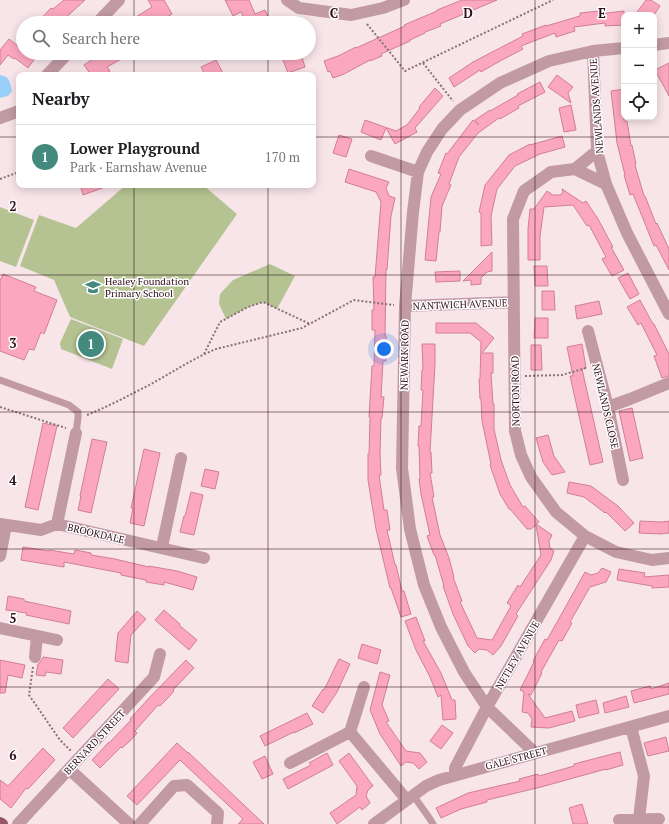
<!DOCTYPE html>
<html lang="en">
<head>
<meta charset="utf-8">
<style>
	body { margin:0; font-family:"PT Serif",serif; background:#f2f2f2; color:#202124 }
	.controls { position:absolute; right:12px; top:12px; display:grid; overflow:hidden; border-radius:8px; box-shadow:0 2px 10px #0003 }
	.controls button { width:36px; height:36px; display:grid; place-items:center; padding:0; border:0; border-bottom:1px solid #e0e0e0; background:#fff; color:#202124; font:20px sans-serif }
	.you { position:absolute; left:384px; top:349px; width:14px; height:14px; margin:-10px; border:3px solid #fff; border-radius:50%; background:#1a73e8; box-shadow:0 0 0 6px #1a73e833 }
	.badge { display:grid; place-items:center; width:26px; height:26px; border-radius:50%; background:#44897d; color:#fff; font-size:13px; font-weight:700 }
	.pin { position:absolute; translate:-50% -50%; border:2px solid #fff; box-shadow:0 1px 4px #0006 }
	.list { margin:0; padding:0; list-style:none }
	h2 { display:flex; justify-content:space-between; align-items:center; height:52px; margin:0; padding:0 16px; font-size:17px }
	h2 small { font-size:13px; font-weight:400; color:#757577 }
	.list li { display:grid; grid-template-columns:26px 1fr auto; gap:12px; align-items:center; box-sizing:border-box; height:64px; padding:0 16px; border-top:1px solid #e0e0e0 }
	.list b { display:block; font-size:15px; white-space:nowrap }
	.list p { margin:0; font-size:13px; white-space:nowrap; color:#757577 }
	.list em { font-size:13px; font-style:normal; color:#757577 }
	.icon { flex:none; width:22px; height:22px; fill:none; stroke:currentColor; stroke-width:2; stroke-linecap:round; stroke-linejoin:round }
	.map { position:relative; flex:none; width:669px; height:824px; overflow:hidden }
	.search { position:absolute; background:#fff; box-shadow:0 2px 10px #0003; left:16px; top:16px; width:300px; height:44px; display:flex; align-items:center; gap:10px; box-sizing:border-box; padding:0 14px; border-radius:22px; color:#757577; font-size:15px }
	.panel { position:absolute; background:#fff; box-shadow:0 2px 10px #0003; left:16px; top:72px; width:300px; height:116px; border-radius:8px }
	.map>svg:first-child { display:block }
	.green { fill:#b4c391 }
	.water { fill:#99d0fa }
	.building { fill:#fba7bf; stroke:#d17e96 }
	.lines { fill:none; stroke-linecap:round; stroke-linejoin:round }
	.path { stroke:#8b7078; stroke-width:2; stroke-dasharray:2 2; stroke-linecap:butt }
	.service { stroke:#c19aa4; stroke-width:7 }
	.minor { stroke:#c19aa4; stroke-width:12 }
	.primary { stroke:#99566a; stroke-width:12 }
	.grid { fill:none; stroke:#2e0e19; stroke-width:1; stroke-opacity:0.55 }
	.labels { text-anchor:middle; stroke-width:3; stroke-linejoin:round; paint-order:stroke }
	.street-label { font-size:10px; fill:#2e0e19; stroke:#fff }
	.poi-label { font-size:10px; fill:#2e0e19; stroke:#fff; text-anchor:start }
	.grid-label { font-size:13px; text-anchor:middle; font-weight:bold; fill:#2e0e19; stroke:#fff; stroke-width:3; stroke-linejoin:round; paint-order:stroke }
</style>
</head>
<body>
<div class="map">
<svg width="669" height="824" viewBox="0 0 669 824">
	<rect width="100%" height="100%" fill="#f8e5e9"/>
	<path class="green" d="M126,185H203L237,214L144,346L70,317L54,280L20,266L39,215L76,228Z
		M0,207L34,220L16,267L0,261Z
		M270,264L295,276L277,309L263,302L248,307L226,319L219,304L220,294L233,280Z
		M71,319L123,339L112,369L61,349L60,343Z"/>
	<path class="water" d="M0,75C10,76 10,83 12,91L8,96L0,98Z"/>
	<path class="building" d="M64,0H85L60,23H37L51,8L53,9Z
		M148,0H164L172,14L158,23H126L152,7Z
		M225,0H249L255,14L265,10L270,21L265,23H238L245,20L241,12L233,16Z
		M462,0H497L440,24L441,26L425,32V33L410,40V41L381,54L382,56L370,61V60L344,74L333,78L330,71L328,72L324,61L338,56L356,47V48L405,26L404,25L418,19L437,11V10Z
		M646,0H651L660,6L654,15H635Z
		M599,11V14L624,11V25L605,26V23L574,27L575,31L556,37L555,33L521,46L523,49L500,61L481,72L480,70L454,87L449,78L473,62L523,36L522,34L546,25V26L580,16V13Z
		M9,39L23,50V53H31L36,57L28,68L15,58L14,59L8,55L0,65V50Z
		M102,53H132L107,67L110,71L104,75H91L84,65Z
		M301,54L305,67L288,73L283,60Z
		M216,60L224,75H205L201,67Z
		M669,63V96L655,70Z
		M557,75L573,87L568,93L571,103L548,87Z
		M540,82L545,92L518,106L519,108L500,119L499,118L478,133L459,157L449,184L451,185L442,206L440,232H439L436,261L425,260L431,197L441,174L438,173L446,153L447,154L473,120L479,125L475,120L490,110V111L518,95L517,94Z
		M435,88L443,96L415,128L417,132L395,144L386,128L381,140L361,132L365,120L396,131L407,125L420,108L419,107Z
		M624,89V121H627L631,146L632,145L636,164L635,165L644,196H645L656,224L657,223L669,249V270L656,245L654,246L633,194L630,195L624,175H625L617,143L611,91Z
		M571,105L576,130L564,132L559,108Z
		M339,135L352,139L346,157L333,153Z
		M562,136L565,147L540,154L515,166L497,189L491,216L492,245L481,246V213L479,212L485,185L509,155L530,144V145Z
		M349,169L389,182L386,188L389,196L395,198L391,216L387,270L386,269L385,336H386V361H383L381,397H384L382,418H381L380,454L381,475H379L384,510H387L390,530H387L395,565H396L402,591H404L411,614L401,617L391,588H390L376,529L368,480V454H369L370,417H369L372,366H374L375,330H372V310H374L373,277H375L381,202L376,192L345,182Z
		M80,185H108V186L83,195Z
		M562,189L583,203L586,201L598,219L613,247H611L624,270L612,276L602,259L606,257L589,225L587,226L573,205L544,207L540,236V260H528V229L530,209H534L547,191L553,195H560L563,192Z
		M492,252V271L487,272L481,278V284L471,285V280L463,281Z
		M534,266H547L548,286H535Z
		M460,271V281L436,282L435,272Z
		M628,273L639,294L630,299L618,278Z
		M3,274L36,287L34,291L57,300L44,334L41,332L34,350L29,349L24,360L0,351V281Z
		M542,291H554L555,310H542Z
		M640,300L653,324H654L669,354V376L662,378L654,356L657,355L641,323L638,325L627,307Z
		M599,301L602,314L577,319L575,306Z
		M535,318H548V338H534Z
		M436,323H476L494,338L482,353H493V373H491L493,404H494V429L501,460L510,485L523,507L525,506L539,522L536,524L552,535L549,541L550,548L554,551L551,560L516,614L518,616L501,646L493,655L487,650L479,649L475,653L468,646L453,614L443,586H444L435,555H434L427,536L430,535L421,494L419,479H420L419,446H418L419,426H421L423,390H421L422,370H423L422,344H435V364L430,452H431L432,473H430L434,497H432L440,535L449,558L454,577H453L462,601L460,602L477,638L492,640L511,606L507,603L518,585L520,587L541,555L536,525L531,529H527L510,509H509L500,494L490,465L491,464L482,421L481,399H480L479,379H480L481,342L470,333H436Z
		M582,344L586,368L582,369L603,462L590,465L570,376H573L567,347Z
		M531,345H541L542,370H531Z
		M632,408L643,458L630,461L619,411Z
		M43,423L57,426L38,510L25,507Z
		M548,435L554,456L565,472L552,475L543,462L536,438Z
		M92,439L107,442L91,513L78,510L81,496H80Z
		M144,449L160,453L144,526L130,523L133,508H131Z
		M205,469L219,472L215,489L201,486Z
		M569,482L591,486L618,506L634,523L625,531L606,512L605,513L584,497L567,493Z
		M191,492L203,495L194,535L180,532L184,516H185Z
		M640,521L662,522L669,521V533L660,534L639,533Z
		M23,547L49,551V550L74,554L75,550L91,553V555L115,559L149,567V566L177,571L197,577L193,590L164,582V585L146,582V580L121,575V573L64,562V567L21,560Z
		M602,568L611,572L606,582L590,587L570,622L572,623L562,641L559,640L541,672L542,673L531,695L528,694L545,718L572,711L575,721L549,728L531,727L532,719L528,713L522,712L524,692L520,690L534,662L533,661L545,639L547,640L585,572L591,575L598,573Z
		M619,569L645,573L644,577L669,575V587L652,588V586L617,580Z
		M8,596L24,599V601L71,611L69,624L26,615L27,613L6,610Z
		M164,610L180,624L179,625L197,640L189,650L155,620Z
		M137,611L146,619L131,635L128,663L115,661L118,633Z
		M416,617L425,641H423L441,673L452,700H455L456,719L443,720L441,695L438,697L430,677L416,650L405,621Z
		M362,644L381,650L377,664L358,658Z
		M43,657L63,660L61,674L46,672L45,676L36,675L38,664L41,661Z
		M339,659L350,664L337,692L323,713L312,706L323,689L324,690Z
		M0,660L25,665L22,678L8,675L5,693H0Z
		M186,660L194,668L173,690L174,691L167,699L160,706L158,705L135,731L137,733L130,741L122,748L121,747L100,768L92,760L109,742V743L131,720L130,719L150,697Z
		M380,672L390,675L382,705L389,721L386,722L406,751L420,753L427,762L419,769L413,763L406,762L401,766L380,734L370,710Z
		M108,679L119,689L73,738L63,728Z
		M669,683V694L634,703L631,691L650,686L651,689Z
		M626,696L629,707L605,713L603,703Z
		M596,700L599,713L579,718L576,705Z
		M307,713L313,724L294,733V732L265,746L260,736Z
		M442,725L453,733L441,749L430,741Z
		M666,737L669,751L648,756L644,743Z
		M177,743L188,753V752L264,824H238L243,819L180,760L137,805L127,796Z
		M43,748L55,760L28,789L26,788L11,808L0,799V780L8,786Z
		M620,752L623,765L606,770V769L541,787L487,800V802L461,809L441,818L436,808L468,793L520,781L519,779L538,774L539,776L574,766V764Z
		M327,753L333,765L288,789L283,779L311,765L309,763Z
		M349,753L373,786L368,790L366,796L370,803L362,810L360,807L337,824L330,813L356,795L357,786L339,761Z
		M265,756L273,774L262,779L253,762Z
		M582,804L588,824H573L569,808Z"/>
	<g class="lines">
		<path class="path" d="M367,24L405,71L553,0
			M423,63L453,101
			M0,179L19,172
			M204,354L220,322L248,307L263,302L310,324
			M525,376L562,375L586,368
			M0,407L66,428
			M87,415C109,406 130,395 151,384C173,372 194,358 216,349L302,328L354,300L394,305
			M33,667L29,695L60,740L71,751"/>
		<path class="service" d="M0,380L69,405L78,412V418L76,433
			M413,795L430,819L433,824"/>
		<path class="minor" d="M287,0L299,8L351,15L383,8L404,0
			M97,23L119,0
			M654,45L669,43
			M593,51L597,151L606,184L627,233L669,314
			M47,75L68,53
			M0,118L19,111
			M371,156L418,172
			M575,169L551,172L524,191L513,219L515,431L521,455L531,477L556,512L585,536L616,552L652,560L669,558
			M575,169L606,184
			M575,169L597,151
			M405,306L514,302
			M588,331L608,407L623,480
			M608,407L630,399L669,383
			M0,524L41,530L57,524L204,558
			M57,524L76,433
			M162,547L181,458
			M0,556L6,525
			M0,628L57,640
			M35,657L37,636
			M364,687L350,732L407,800
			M631,727L644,776L639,819
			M535,753L487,707L464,672L441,627L424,585L410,529L402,468L405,306L413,212L418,172L427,152L442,129L460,110L500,83L549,61L593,51L624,48
			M290,763L350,732
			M69,769L129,824
			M455,775V768L487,707L585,536
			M619,820L659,819
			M18,824L154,677L160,654
			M140,824L174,786L187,785L218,813L217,824
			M374,824L426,786L439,780L669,716"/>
		<path class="primary" d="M0,823L2,824"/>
	</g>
	<path class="grid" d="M134,0V23M268,0V23M401,0V824M535,0V824M134,53V75M268,53V75M0,137H19M313,137H669M134,185V824M268,185V824M0,275H669M0,412H669M0,549H669M0,687H669"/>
	<defs>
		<symbol id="school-bare" viewBox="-9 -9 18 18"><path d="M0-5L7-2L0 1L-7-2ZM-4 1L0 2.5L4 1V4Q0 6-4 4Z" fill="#44897d" stroke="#fff" stroke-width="2.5" paint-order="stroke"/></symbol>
	</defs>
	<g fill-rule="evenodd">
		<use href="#school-bare" x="82" y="276" width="22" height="22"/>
	</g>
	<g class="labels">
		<g class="street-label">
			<text transform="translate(596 106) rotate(-94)" y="4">NEWLANDS AVENUE</text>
			<text transform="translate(460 304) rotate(-2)" y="4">NANTWICH AVENUE</text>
			<text transform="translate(404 355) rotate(-89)" y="4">NEWARK ROAD</text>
			<text transform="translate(515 391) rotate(-91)" y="4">NORTON ROAD</text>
			<text transform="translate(606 406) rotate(77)" y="4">NEWLANDS CLOSE</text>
			<text transform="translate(96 533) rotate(13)" y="4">BROOKDALE</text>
			<text transform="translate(517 655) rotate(-60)" y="4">NETLEY AVENUE</text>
			<text transform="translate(94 742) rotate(-47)" y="4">BERNARD STREET</text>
			<text transform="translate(516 758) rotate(-15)" y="4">GALE STREET</text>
		</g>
		<g class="poi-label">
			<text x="105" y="285">Healey Foundation<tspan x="105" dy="12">Primary School</tspan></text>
		</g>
	</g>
	<g class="grid-label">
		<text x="334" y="18">C</text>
		<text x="468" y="18">D</text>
		<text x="602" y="18">E</text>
		<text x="13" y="211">2</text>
		<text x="13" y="348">3</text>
		<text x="13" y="485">4</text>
		<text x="13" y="623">5</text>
		<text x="13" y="760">6</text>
	</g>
</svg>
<div class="controls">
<button>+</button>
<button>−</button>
<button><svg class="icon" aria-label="locate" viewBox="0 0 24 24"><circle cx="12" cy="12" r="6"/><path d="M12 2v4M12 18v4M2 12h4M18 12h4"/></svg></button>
</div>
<div class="you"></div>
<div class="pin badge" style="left:91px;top:344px">1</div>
<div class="search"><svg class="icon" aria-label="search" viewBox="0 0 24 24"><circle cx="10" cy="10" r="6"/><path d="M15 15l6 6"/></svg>Search here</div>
<section class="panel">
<h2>Nearby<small></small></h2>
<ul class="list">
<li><span class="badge">1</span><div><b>Lower Playground</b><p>Park · Earnshaw Avenue</p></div><em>170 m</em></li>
</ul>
</section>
</div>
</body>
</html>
